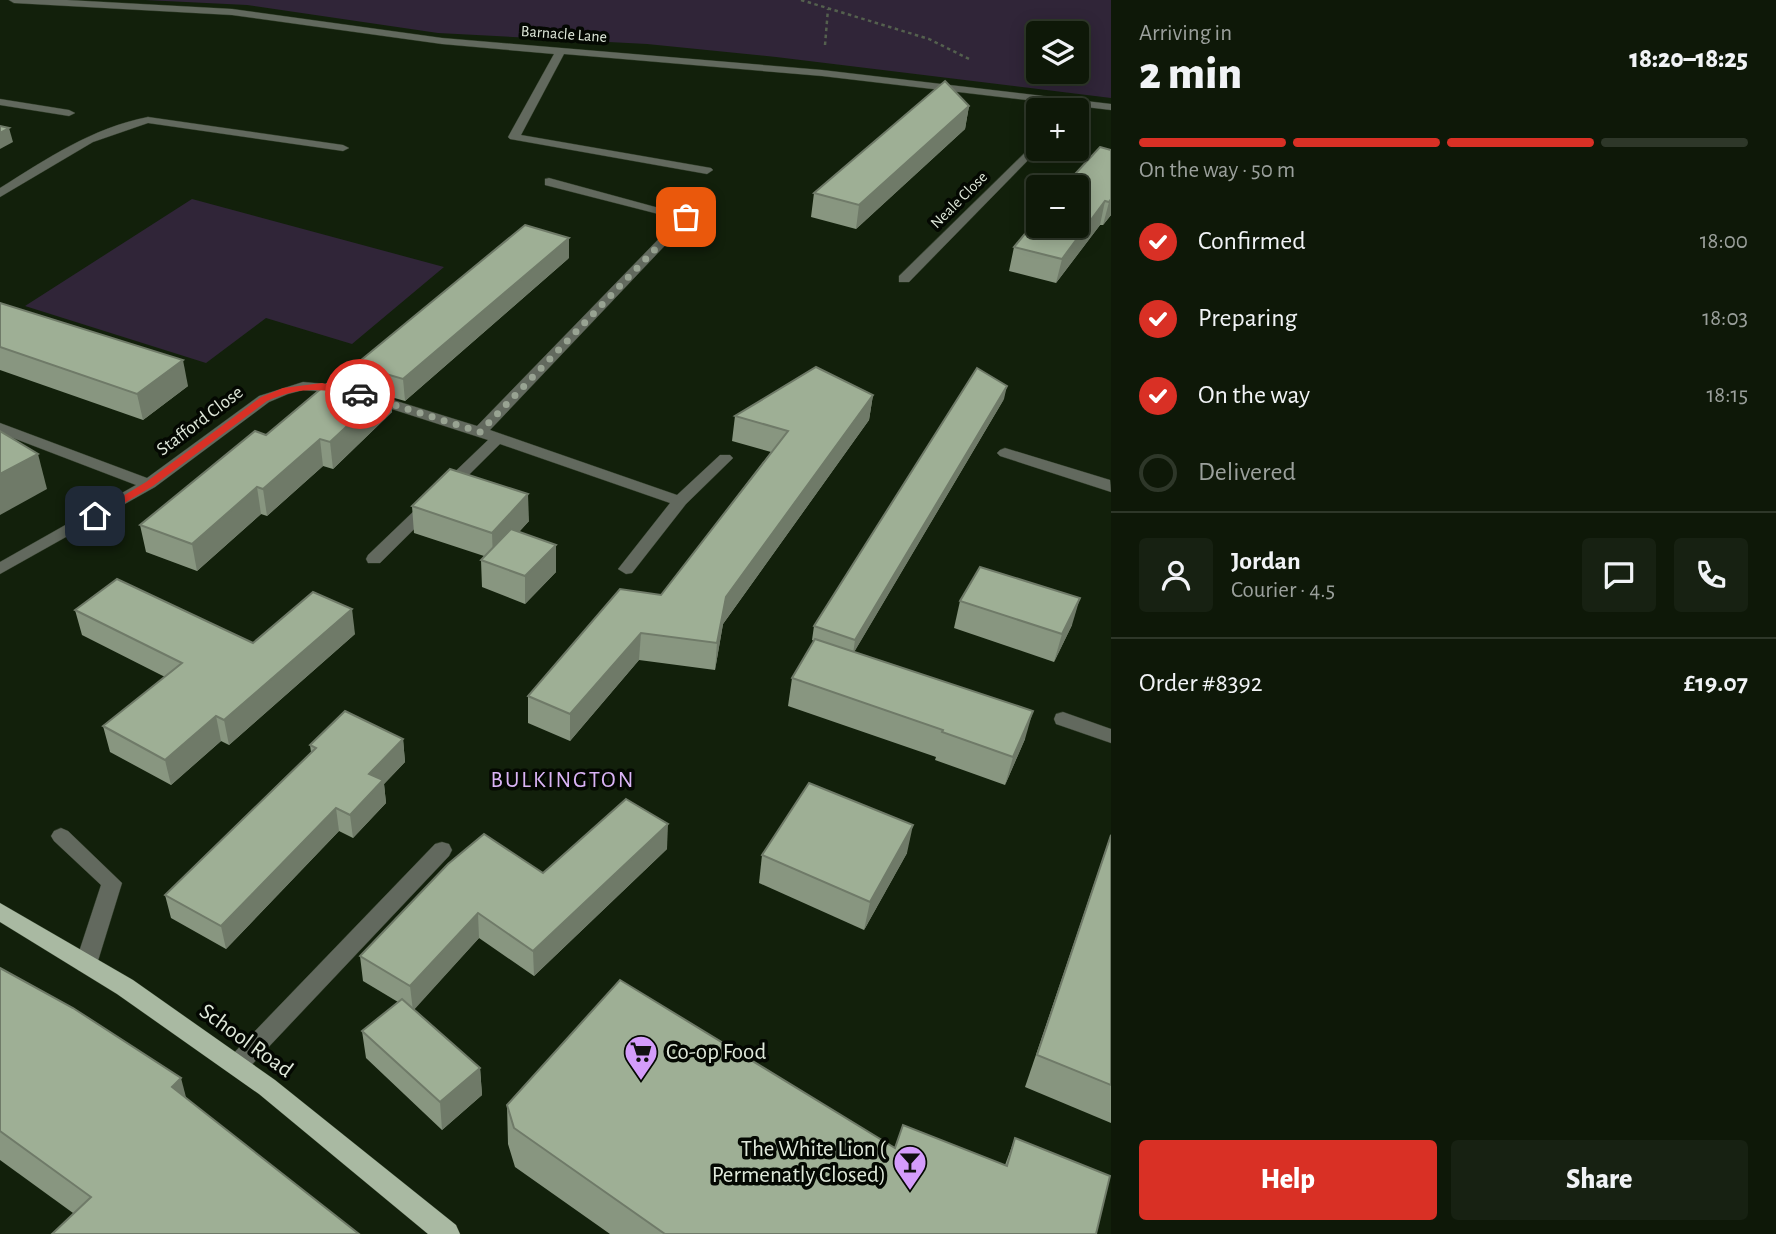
<!DOCTYPE html>
<meta charset="utf-8">
<style>
body{margin:0;font-family:"Alegreya Sans",sans-serif;background:#172112;color:#f1f3f6;height:100vh;display:flex;flex-direction:column;font-size:26px;white-space:nowrap}
*{box-sizing:border-box;margin:0}
p{font-size:23px;color:#9ba09c}
.icon{flex:none;width:38px;height:38px;fill:none;stroke:currentColor;stroke-width:2;stroke-linecap:round;stroke-linejoin:round}
.map{position:relative;flex:1;overflow:hidden}
.sheet{display:flex;flex-direction:column;background:#0e1808;width:665px}
.sheet>*{flex:none}
.tools{position:absolute;left:1026px;top:21px;display:grid;gap:14px}
.tools a{display:grid;place-items:center;width:63px;height:63px;border-radius:7px;background:#0e1808;box-shadow:0 4px 18px #0003,0 0 0 2px #2e3729;font-size:35px}
.pin{position:absolute;display:grid;place-items:center;width:60px;height:60px;color:#fff;margin:-30px;border-radius:14px;box-shadow:0 4px 10px #0006}
.courier{position:absolute;display:grid;place-items:center;width:70px;height:70px;margin:-35px;border:5px solid #d93025;border-radius:50%;background:#fff;color:#222;box-shadow:0 2px 9px #0007}
.summary em{font-style:normal;font-weight:800}
.summary div{display:flex;flex-direction:column-reverse}
.summary{display:flex;align-items:center;justify-content:space-between;height:119px;padding:0 28px}
h1{font-size:46px;font-weight:800;line-height:52px}
.bar{display:grid;grid-template-columns:repeat(4,1fr);gap:10px 7px;align-content:center;height:84px;padding:0 28px}
.bar i{height:9px;border-radius:5px;background:#2e3729}
.bar .active{background:#d93025}
.bar p{grid-column:span 4}
.line{display:flex;align-items:center;gap:18px;padding:0 28px;border-top:2px solid #2e3729}
.line div{flex:1}
.round{display:grid;place-items:center;flex:none;width:74px;height:74px;border-radius:7px;background:#172112}
ol{padding:0 28px;list-style:none}
li{display:flex;align-items:center;gap:21px;height:77px}
li p{margin-inline-start:auto}
li .icon{padding:7px;border-radius:50%;background:#d93025;color:#fff;stroke-width:4}
li:last-child{color:#9ba09c}
li i{width:38px;height:38px;border:4px solid #2e3729;border-radius:50%}
.cta{display:flex;gap:14px;margin-top:auto;padding:14px 28px}
.cta a{flex:1;height:80px;border-radius:7px;background:#d93025;color:#fff;font-size:28px;font-weight:800;line-height:80px;text-align:center}
.cta a+a{background:#172112;color:#f1f3f6}
main{display:flex;flex:1;min-height:0}
.map>svg:first-child{display:block}
.green{fill:#302538;fill-rule:evenodd}
.lines{fill:none;stroke-linecap:round;stroke-linejoin:round}
.minor-casing{stroke:#2f3c28;stroke-width:1}
.major-casing{stroke:#2f3c28;stroke-width:1}
.path{stroke:#54604e;stroke-width:2.5;stroke-dasharray:3.5 3.5;stroke-linecap:butt}
.minor{fill:#62695e;fill-rule:evenodd}
.major{fill:#a9b9a2;fill-rule:evenodd}
.wall{fill:#889680}
.shaded-wall{fill:#6f7a68}
.building{fill:#9eaf95;stroke:#6f7a68;stroke-width:2}
.route{fill:#d93025}
.done{stroke:#98a392;stroke-width:7;stroke-dasharray:0 12.6}
.labels{text-anchor:middle;dominant-baseline:central;stroke-width:7;stroke-linejoin:round;paint-order:stroke}
.far-street-label{font-size:16px;fill:#e0e9db;stroke:#040802}
.street-label{font-size:19px;fill:#e0e9db;stroke:#040802}
.quarter-label{font-size:23px;letter-spacing:2px;fill:#dab3f6;stroke:#040802}
.near-street-label{font-size:23px;fill:#e0e9db;stroke:#040802}
.near-poi-label{font-size:23px;fill:#e0e9db;stroke:#040802;text-anchor:start}
</style>
<main>
<div class="map">
<svg width="1111" height="1234" viewBox="0 0 1111 1234">
<rect width="100%" height="100%" fill="#12200b"/>
<g class="green">
<path d="M145,0H1111V98L776,57L647,44L438,33L247,5ZM1038,33H1076V72H1038Z"/>
<polygon points="192,199 444,267 352,344 266,318 206,363 25,306"/>
</g>
<g class="lines">
<defs>
<g id="minor">
<polygon points="9,0 67,0 232,9 442,38 822,70 1111,104 1111,110 822,76 564,54 521,135 711,168 713,170 707,174 510,139 508,137 554,54 442,44 232,15 14,3"/>
<polygon points="0,99 69,110 75,113 69,116 0,105"/>
<path d="M148,117L343,145L349,148L343,151L148,123L93,142L0,197V188C48,158 92,128 148,117Z"/>
<polygon points="1038,140 1039,149 909,282 899,282 899,276"/>
<polygon points="549,178 692,217 490,430 677,495 720,455 730,455 733,458 730,461 686,504 632,573 626,574 618,569 670,503 500,444 380,563 368,563 366,559 368,555 488,440 342,393 303,390 288,394 269,402 155,487 0,574 0,562 136,485 0,433 0,423 147,478 259,396 303,382 348,386 477,426 678,219 545,185 545,179"/>
<polygon points="1005,448 1110,480 1111,492 1000,456 997,453 1000,450"/>
<polygon points="1063,712 1111,729 1111,743 1056,724 1054,719 1056,714"/>
<polygon points="61,828 68,831 122,883 97,964 94,970 86,973 78,970 75,964 101,885 54,841 51,836 54,831"/>
<polygon points="442,842 449,844 452,850 449,856 245,1072 237,1075 229,1072 225,1065 229,1058 435,844"/>
</g>
<polygon id="major" points="0,903 133,980 275,1080 456,1225 460,1234 428,1234 259,1094 117,994 0,922"/>
</defs>
<use href="#minor" class="minor-casing"/>
<use href="#major" class="major-casing"/>
<g class="path">
<polyline points="801,0 929,39 969,59"/>
<polyline points="825,45 828,9"/>
</g>
<use href="#minor" class="minor"/>
<use href="#major" class="major"/>
</g>
<g class="wall">
<polygon points="969,106 965,129 856,229 811,217 814,193"/>
<polygon points="1111,150 1111,215 1103,225 1100,225 1056,283 1009,271 1014,247"/>
<polygon points="569,258 405,401 391,397 392,412 333,469 323,466 267,516 261,514 197,571 146,552 140,525 266,435 356,375 355,365"/>
<polygon points="0,303 188,386 143,420 0,370"/>
<polygon points="873,395 869,420 723,624 715,670 639,660 570,741 528,723 528,696 661,595 771,452 732,441 735,416"/>
<polygon points="1004,399 854,652 1025,739 1005,785 935,760 936,757 788,706 792,678 814,641 812,640 814,626"/>
<polygon points="412,506 529,521 519,532 556,545 556,572 525,604 482,587 481,560 484,556 414,533"/>
<polygon points="960,601 1072,625 1054,662 954,628"/>
<polygon points="75,610 253,643 355,634 229,745 221,741 171,785 110,752 103,726 165,677 82,635"/>
<polygon points="403,739 405,762 384,784 386,803 353,838 339,831 226,949 171,918 165,895 311,752 310,745"/>
<polygon points="1111,834 1111,1123 1025,1087"/>
<polygon points="667,849 534,976 479,938 414,1009 480,1068 482,1095 442,1130 366,1058 362,1031 398,1002 363,981 360,956 543,873"/>
<polygon points="907,853 864,930 759,883 762,855"/>
<polygon points="0,968 186,1099 359,1234 73,1213 0,1160"/>
<polygon points="507,1105 895,1148 1005,1165 1015,1138 1096,1234 610,1234 515,1167 508,1144"/>
</g>
<g class="shaded-wall">
<polygon points="969,106 965,129 856,229 859,205"/>
<polygon points="9,128 13,142 0,149 0,133"/>
<polygon points="1111,199 1111,215 1103,225 1109,202"/>
<polygon points="1105,201 1100,225 1056,283 1062,259"/>
<polygon points="569,238 569,258 405,401 403,379"/>
<polygon points="183,360 188,386 143,420 137,394"/>
<polygon points="390,386 392,412 333,469 330,442"/>
<polygon points="1007,386 1004,399 853,654 855,640"/>
<polygon points="873,395 869,420 723,624 715,670 717,643 726,597"/>
<polygon points="320,439 323,466 267,516 263,489"/>
<polygon points="38,454 47,489 0,515 0,474"/>
<polygon points="257,487 261,514 197,571 192,544"/>
<polygon points="528,494 529,521 493,560 492,533"/>
<polygon points="556,545 556,572 525,604 525,576"/>
<polygon points="1080,598 1072,625 1054,662 1062,634"/>
<polygon points="352,609 355,634 229,745 224,720"/>
<polygon points="641,633 639,660 570,741 570,714"/>
<polygon points="1033,711 1025,739 1005,785 1013,757"/>
<polygon points="216,716 221,741 171,785 165,760"/>
<polygon points="403,739 405,762 384,784 386,803 353,838 350,815 369,774"/>
<polygon points="336,808 339,831 226,949 221,926"/>
<polygon points="668,824 667,849 534,976 533,951"/>
<polygon points="913,825 907,853 864,930 870,902"/>
<polygon points="478,913 479,938 413,1011 410,986"/>
<polygon points="480,1068 482,1095 442,1130 440,1102"/>
<polygon points="181,1078 192,1120 172,1087"/>
</g>
<g class="building">
<polygon points="945,81 969,106 859,205 814,193"/>
<polygon points="0,126 9,128 0,133"/>
<polygon points="1100,147 1111,150 1111,199 1109,202 1105,201 1062,259 1014,247 1038,218 1038,226 1076,226 1076,187 1063,187"/>
<polygon points="525,225 569,238 403,379 355,365"/>
<polygon points="0,303 183,360 137,394 0,347"/>
<polygon points="816,367 873,395 726,597 717,643 641,633 570,714 528,696 620,589 661,595 788,431 735,416"/>
<polygon points="977,368 1007,386 855,640 814,626"/>
<polygon points="342,371 390,386 330,442 320,439 263,489 257,487 192,544 140,525 255,431 266,435"/>
<polygon points="0,431 38,454 0,474"/>
<polygon points="450,469 528,494 492,533 412,506"/>
<polygon points="511,529 556,545 525,576 481,560"/>
<polygon points="980,567 1080,598 1062,634 960,601"/>
<polygon points="117,579 253,643 313,592 352,609 224,720 216,716 165,760 103,726 182,663 75,610"/>
<polygon points="815,639 1033,711 1013,757 942,732 943,730 792,678"/>
<polygon points="345,711 403,739 369,774 383,780 350,815 336,808 221,926 165,895 316,748 310,745"/>
<polygon points="809,783 913,825 870,902 762,855"/>
<polygon points="626,799 668,824 533,951 478,913 410,986 360,956 448,864 484,834 543,873"/>
<polygon points="1111,835 1111,1085 1037,1055"/>
<polygon points="0,968 73,1008 181,1078 172,1087 359,1234 52,1234 91,1197 0,1131"/>
<polygon points="620,980 895,1148 903,1125 1007,1166 1015,1138 1110,1176 1096,1234 665,1234 514,1128 507,1105"/>
<polygon points="402,999 480,1068 440,1102 362,1031"/>
</g>
<path class="route" d="M322,383L365,394L360,397C324,389 303,385 267,401L153,486L99,518L90,516L146,482L261,397L283,388Z"/>
<g class="lines">
<polyline class="done" points="360,394 480,432 686,217"/>
</g>
<defs>
<symbol id="supermarket-pin" viewBox="-11 -11 22 30"><path d="M0 17L-7.5 6A9.5 9.5 0 1 1 7.5 6Z" fill="#d49cfb" stroke="#040802"/><path d="M-6-5.5h2.5l.6 2H6L4.5 2H-2.5L-4.4-4H-6ZM-1.5 3.2a1.3 1.3 0 1 0 .1 0ZM3 3.2a1.3 1.3 0 1 0 .1 0Z" fill="#111"/></symbol>
<symbol id="bar-pin" viewBox="-11 -11 22 30"><path d="M0 17L-7.5 6A9.5 9.5 0 1 1 7.5 6Z" fill="#d49cfb" stroke="#040802"/><path d="M-6-5H6L.8 .8V4.5H3.5V6h-7V4.5H-.8V.8Z" fill="#111"/></symbol>
</defs>
<g fill-rule="evenodd">
<use href="#supermarket-pin" x="622" y="1033" width="38" height="52"/>
<use href="#bar-pin" x="891" y="1143" width="38" height="52"/>
</g>
<g class="labels">
<g class="far-street-label">
<text transform="translate(564 34) rotate(4)">Barnacle Lane</text>
<text transform="translate(959 200) rotate(-45)">Neale Close</text>
</g>
<g class="street-label">
<text transform="translate(200 421) rotate(-37)">Stafford Close</text>
</g>
<g class="quarter-label">
<text x="563" y="780">BULKINGTON</text>
</g>
<g class="near-street-label">
<text transform="translate(246 1041) rotate(36)">School Road</text>
</g>
<g class="near-poi-label">
<text x="666" y="1052">Co-op Food</text>
<text x="886" y="1149" text-anchor="end">The White Lion (<tspan x="886" dy="26">Permenatly Closed)</tspan></text>
</g>
</g>
</svg>
<div class="tools">
<a><svg class="icon" aria-label="layers" viewBox="0 0 24 24"><path d="M12 4l9 5-9 5-9-5zM3 14l9 5 9-5"/></svg></a>
<a>+</a>
<a>−</a>
</div>
<div class="pin" style="left:686px;top:217px;background:#ea580c"><svg class="icon" aria-label="bag" viewBox="0 0 24 24"><path d="M5 8h14l-1 12H6zM9 8a3 3 0 0 1 6 0"/></svg></div>
<div class="pin" style="left:95px;top:516px;background:#1f2937"><svg class="icon" aria-label="home" viewBox="0 0 24 24"><path d="M3 11l9-7 9 7M6 9v11h12V9"/></svg></div>
<div class="courier" style="left:360px;top:394px"><svg class="icon" aria-label="car" viewBox="0 0 24 24"><path d="M5 17H2v-5l4-1 3-4h7l3 4 3 1v5h-3M9 17h6M6 11h13"/><circle cx="7" cy="17" r="2"/><circle cx="17" cy="17" r="2"/></svg></div>
</div>
<section class="sheet">
<div class="summary"><div><h1>2 min</h1><p>Arriving in</p></div><em>18:20–18:25</em></div>
<div class="bar"><i class="active"></i><i class="active"></i><i class="active"></i><i></i><p>On the way · 50 m</p></div>
<ol>
<li><svg class="icon" aria-label="check" viewBox="0 0 24 24"><path d="M5 12l5 5 9-10"/></svg>Confirmed<p>18:00</p></li>
<li><svg class="icon" aria-label="check" viewBox="0 0 24 24"><path d="M5 12l5 5 9-10"/></svg>Preparing<p>18:03</p></li>
<li><svg class="icon" aria-label="check" viewBox="0 0 24 24"><path d="M5 12l5 5 9-10"/></svg>On the way<p>18:15</p></li>
<li><i></i>Delivered</li>
</ol>
<div class="line" style="height:126px"><a class="round"><svg class="icon" aria-label="person" viewBox="0 0 24 24"><circle cx="12" cy="8" r="4"/><path d="M4 21q1-7 8-7t8 7"/></svg></a><div><b>Jordan</b><p>Courier · 4.5</p></div><a class="round"><svg class="icon" aria-label="chat" viewBox="0 0 24 24"><path d="M4 5h16v11H9l-5 4z"/></svg></a><a class="round"><svg class="icon" aria-label="phone" viewBox="0 0 24 24"><path d="M5 4h4l2 5-3 2q2 4 5 5l2-3 5 2v4C11 20 4 13 5 4z"/></svg></a></div>
<div class="line" style="height:91px"><div>Order #8392</div><b>£19.07</b></div>
<div class="cta"><a>Help</a><a>Share</a></div>
</section>
</main>
